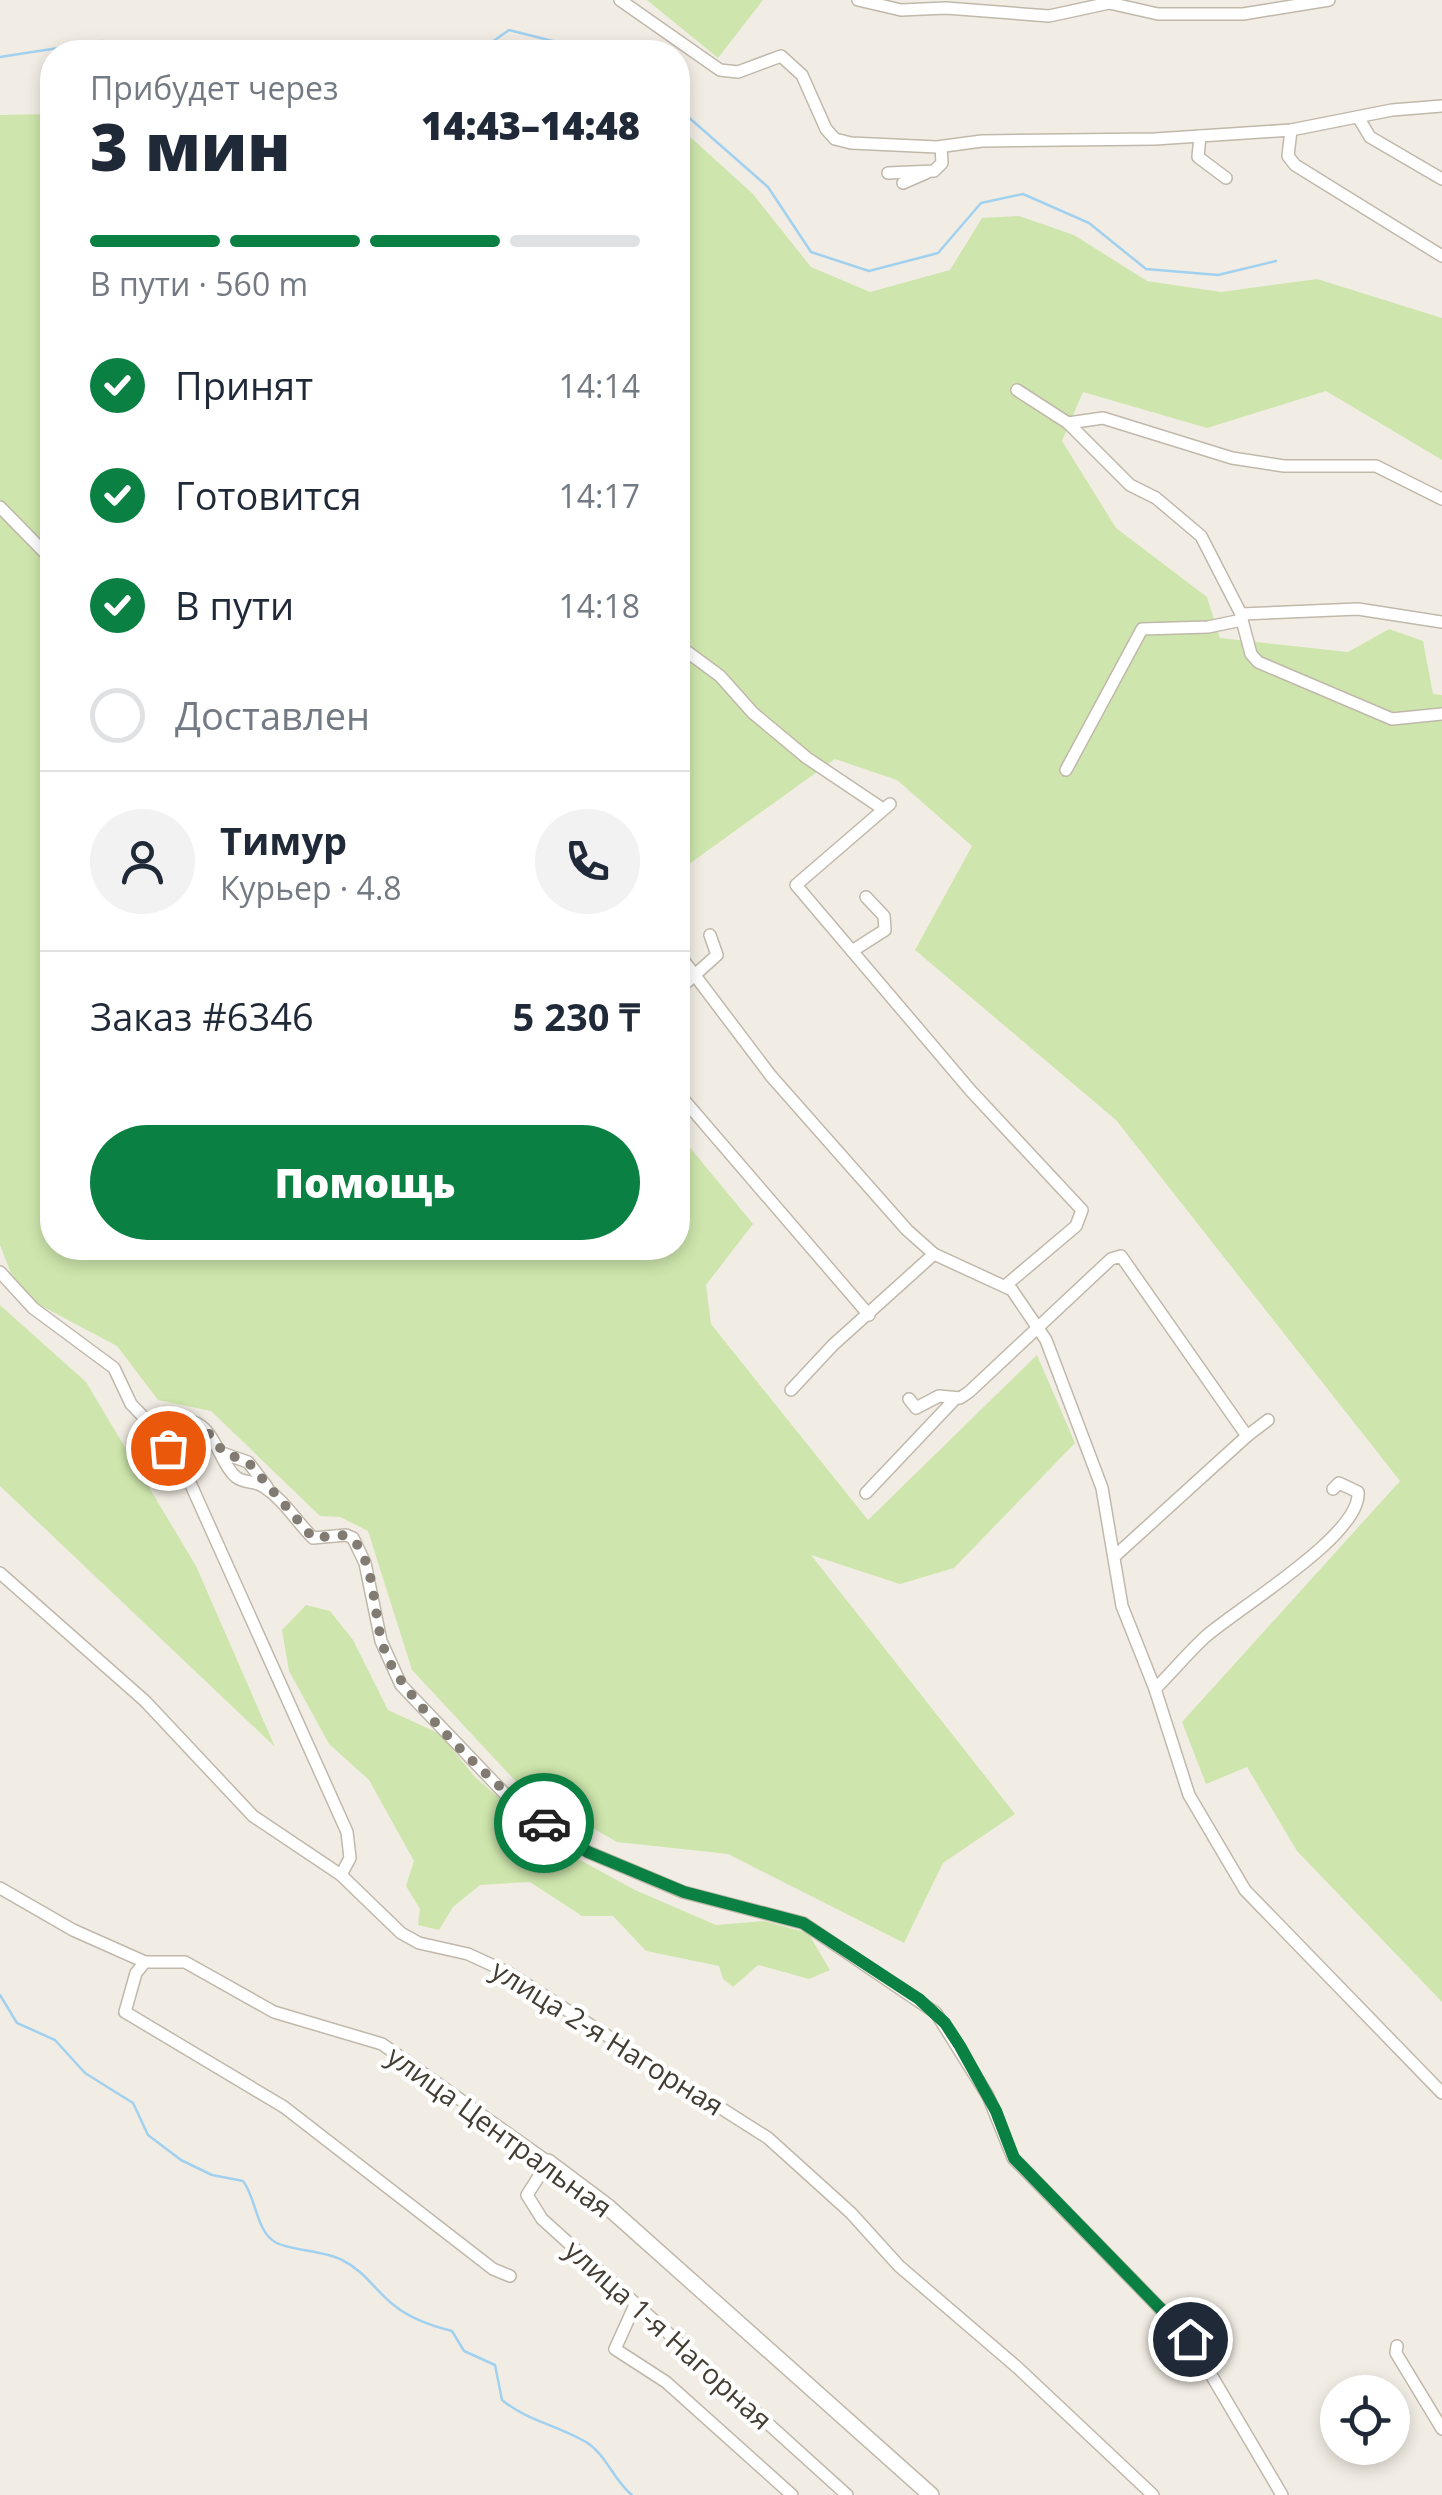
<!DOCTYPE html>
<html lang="ru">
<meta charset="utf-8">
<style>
body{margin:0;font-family:"Open Sans",sans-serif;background:#f2f2f3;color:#1f2937;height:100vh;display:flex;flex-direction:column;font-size:38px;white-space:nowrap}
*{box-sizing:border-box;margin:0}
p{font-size:32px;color:#747a83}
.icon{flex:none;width:55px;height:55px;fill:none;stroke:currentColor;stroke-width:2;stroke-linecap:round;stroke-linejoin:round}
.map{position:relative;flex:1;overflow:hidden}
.sheet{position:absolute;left:40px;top:40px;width:650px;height:1220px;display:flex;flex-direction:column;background:#fff;border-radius:40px;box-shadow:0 5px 15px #0003}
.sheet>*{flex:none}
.controls{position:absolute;left:1320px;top:2375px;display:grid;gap:20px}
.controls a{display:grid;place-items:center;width:90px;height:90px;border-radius:50%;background:#fff;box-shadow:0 5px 15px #0003;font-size:50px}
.pin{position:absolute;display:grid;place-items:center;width:85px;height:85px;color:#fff;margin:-42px;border:5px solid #fff;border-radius:50%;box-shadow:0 2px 10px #0007}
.courier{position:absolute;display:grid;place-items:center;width:100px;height:100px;margin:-50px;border:8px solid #0b8043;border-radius:50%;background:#fff;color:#222;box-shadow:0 2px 12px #0007}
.summary em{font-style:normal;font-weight:800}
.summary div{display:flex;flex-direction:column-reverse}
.summary{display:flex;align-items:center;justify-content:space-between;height:170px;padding:0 50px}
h1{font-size:65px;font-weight:800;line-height:75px}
.bar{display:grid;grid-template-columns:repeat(4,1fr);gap:15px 10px;align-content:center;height:120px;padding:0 50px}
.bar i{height:12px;border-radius:8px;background:#e0e1e3}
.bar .current{background:#0b8043}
.bar p{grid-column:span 4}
.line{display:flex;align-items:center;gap:25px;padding:0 50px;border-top:2px solid #e0e1e3}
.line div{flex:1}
.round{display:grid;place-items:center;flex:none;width:105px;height:105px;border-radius:52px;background:#f2f2f3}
ol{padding:0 50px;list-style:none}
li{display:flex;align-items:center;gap:30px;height:110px}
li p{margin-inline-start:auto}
li .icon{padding:10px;border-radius:50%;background:#0b8043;color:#fff;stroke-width:4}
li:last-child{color:#747a83}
li i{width:55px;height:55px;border:5px solid #e0e1e3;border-radius:50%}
.primary-button{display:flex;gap:20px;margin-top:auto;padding:20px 50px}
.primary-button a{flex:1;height:115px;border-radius:60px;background:#0b8043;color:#fff;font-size:40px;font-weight:800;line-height:115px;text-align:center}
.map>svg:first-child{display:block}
.green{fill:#cee6ad}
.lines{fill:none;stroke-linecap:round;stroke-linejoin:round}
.stream{stroke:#a1d1ef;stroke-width:2.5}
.minor-casing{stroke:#c0b8aa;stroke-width:14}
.tertiary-casing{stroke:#c0b8aa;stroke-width:18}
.minor{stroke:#fff;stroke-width:11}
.tertiary{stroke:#fff;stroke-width:15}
.done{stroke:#817b72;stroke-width:10;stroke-dasharray:0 18}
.route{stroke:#0b8043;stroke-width:12}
.labels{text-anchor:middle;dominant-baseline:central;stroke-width:9;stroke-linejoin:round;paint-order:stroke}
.street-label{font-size:28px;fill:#443d34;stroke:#fff}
</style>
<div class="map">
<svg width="1442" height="2495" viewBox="0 0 1442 2495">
<rect width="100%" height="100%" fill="#f2ede4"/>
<g class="green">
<polygon points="647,0 763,0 718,58"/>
<polygon points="52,114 52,1248 678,1248 678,1133 753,1224 706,1285 711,1324 868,1520 1037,1355 1075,1443 954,1568 900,1584 811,1555 1015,1814 943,1863 904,1943 728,1854 617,1842 520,1786 412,1670 368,1531 340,1517 320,1516 211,1411 158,1400 117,1346 19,1294 0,1245 0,115"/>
<polygon points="678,126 752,193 811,267 870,292 950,270 982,218 1019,216 1074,235 1147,281 1221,292 1317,279 1442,318 1442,460 1326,391 1207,428 1083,392 1062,441 1116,528 1207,597 1220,638 1348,652 1389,629 1423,641 1433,694 1442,695 1442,2002 1297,1851 1247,1767 1206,1784 1182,1722 1400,1481 1116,1120 915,950 972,846 897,780 835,759 678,872 678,726 686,707 678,699"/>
<polygon points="0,1305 86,1382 196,1566 275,1747 0,1486"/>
<polygon points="306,1605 330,1611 353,1640 388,1710 440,1734 475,1777 558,1848 635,1890 716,1925 764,1921 808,1933 830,1970 809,1979 758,1965 733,1987 723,1979 719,1966 646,1951 613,1916 582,1916 530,1882 480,1885 453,1907 439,1930 418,1925 420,1909 406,1886 414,1861 369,1780 329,1744 289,1671 282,1630"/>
</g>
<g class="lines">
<g class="stream">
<polyline points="478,52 509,30 596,52"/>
<polyline points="0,57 103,41 122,52"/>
<polyline points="678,108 768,187 811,252 869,271 938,253 981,203 1023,194 1089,223 1146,269 1218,275 1276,261"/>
<path d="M0,1995L17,2023L55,2040L85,2073L133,2103L148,2135L181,2160L212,2175L243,2181C256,2197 256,2231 275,2242C290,2251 323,2250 342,2260C365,2271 376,2292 395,2306C411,2319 432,2326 452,2331L464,2351L495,2365L502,2400C528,2421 557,2425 586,2442C607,2455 613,2480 632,2495"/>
</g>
<defs>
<g id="minor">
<polyline points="620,0 720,70 738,72 781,56 802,75 826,129 835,139 851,143 937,147 982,141 1155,139 1291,130 1392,110 1442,106"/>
<polyline points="858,0 901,10 946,8 1049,16 1109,3 1158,14 1243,14 1329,0"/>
<polyline points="1358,117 1370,137 1442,179"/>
<polyline points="1291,130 1288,156 1295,165 1442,256"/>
<polyline points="1200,136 1198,157 1226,178"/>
<polyline points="888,173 934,171 942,163 941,147"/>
<polyline points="903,183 926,173"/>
<polyline points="1017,390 1068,423"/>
<polyline points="0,507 52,560"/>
<polyline points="1241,614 1201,536 1156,498 1130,485 1068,423 1103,418 1232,458 1284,466 1376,466 1442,499"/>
<polyline points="1242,620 1251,654 1258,662 1392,719 1442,714"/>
<polyline points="678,645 720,676 753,713 807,758 883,809"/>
<polyline points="1066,770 1142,629 1208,627 1242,620 1241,614 1358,609 1442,622"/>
<polyline points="890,804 796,885 971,1091 1082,1210 1076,1226 1005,1286"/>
<polyline points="852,951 885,930 884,916 866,897"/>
<polyline points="678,953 771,1076 907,1230 934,1254 1012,1290 1046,1340 1102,1488 1122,1606 1155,1689 1189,1795 1245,1890 1442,2093"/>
<polyline points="678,990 717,955 710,935"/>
<polyline points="678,1093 869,1315"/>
<polyline points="0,1272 33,1308 114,1368 131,1404 154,1428 187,1476 347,1832 350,1858 341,1875"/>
<polyline points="791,1390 833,1345 934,1254"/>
<polyline points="909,1399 916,1408 939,1396 960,1398 969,1392 1111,1259 1121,1256 1247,1436 1116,1555"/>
<polyline points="1247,1436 1268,1420"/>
<path d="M163,1439V1427C213,1402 215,1460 236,1477C245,1484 255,1480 264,1487C284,1500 296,1521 313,1538L346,1535L353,1538L365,1563L381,1641L401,1685L505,1794L588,1852L683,1892L803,1923L936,2013L988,2096L1013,2158L1190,2339L1282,2495"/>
<polyline points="222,1453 248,1462 267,1487"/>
<polyline points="866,1493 956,1398"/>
<polyline points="0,1573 145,1701 253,1816 341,1875 401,1933 419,1943 468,1954 507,1972 768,2138 851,2213 899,2266 1018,2368 1153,2495"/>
<path d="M1155,1689C1172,1672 1187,1654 1204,1638C1236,1609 1362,1535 1358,1492L1339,1483L1333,1489"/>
<polyline points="0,1888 73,1930 145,1962"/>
<polyline points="510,2276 493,2269 284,2107 125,2012 136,1973 145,1962 185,1962 274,2012 382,2044 548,2162 527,2195 542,2219 847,2495"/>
<polyline points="634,2307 615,2349 666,2382 792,2495"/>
<polyline points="1397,2346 1396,2353 1442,2429"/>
</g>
<polyline id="tertiary" points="548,2162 608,2207 931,2495"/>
</defs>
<use href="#minor" class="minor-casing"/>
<use href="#tertiary" class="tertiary-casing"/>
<use href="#minor" class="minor"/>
<use href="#tertiary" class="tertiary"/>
</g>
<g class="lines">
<path class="done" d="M168,1448L162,1427C186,1416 213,1429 222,1452L248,1462L313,1538C327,1538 346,1529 356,1543C378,1575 372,1619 386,1654C404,1700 502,1793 544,1823"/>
<polyline class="route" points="544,1823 588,1852 684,1892 803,1923 919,1999 945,2023 960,2046 996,2111 1014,2158 1190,2339"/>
</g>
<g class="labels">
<g class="street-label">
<text transform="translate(608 2037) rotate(32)">улица 2-я Нагорная</text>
<text transform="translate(500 2131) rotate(36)">улица Центральная</text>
<text transform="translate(669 2334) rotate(42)">улица 1-я Нагорная</text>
</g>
</g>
</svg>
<div class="controls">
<a><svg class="icon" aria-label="locate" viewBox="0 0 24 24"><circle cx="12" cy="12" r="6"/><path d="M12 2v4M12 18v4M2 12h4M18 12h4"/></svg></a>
</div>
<div class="pin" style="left:168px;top:1448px;background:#ea580c"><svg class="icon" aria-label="bag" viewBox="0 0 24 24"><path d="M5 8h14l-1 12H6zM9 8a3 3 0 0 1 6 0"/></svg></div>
<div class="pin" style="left:1190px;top:2339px;background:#1f2937"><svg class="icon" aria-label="home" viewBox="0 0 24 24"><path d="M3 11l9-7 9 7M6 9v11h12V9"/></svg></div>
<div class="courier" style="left:544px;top:1823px"><svg class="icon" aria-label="car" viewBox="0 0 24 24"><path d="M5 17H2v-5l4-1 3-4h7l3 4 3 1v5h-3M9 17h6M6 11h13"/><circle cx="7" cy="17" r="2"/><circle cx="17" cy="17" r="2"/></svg></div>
<section class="sheet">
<div class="summary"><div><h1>3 мин</h1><p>Прибудет через</p></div><em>14:43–14:48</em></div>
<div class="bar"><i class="current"></i><i class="current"></i><i class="current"></i><i></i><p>В пути · 560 m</p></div>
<ol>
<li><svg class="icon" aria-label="check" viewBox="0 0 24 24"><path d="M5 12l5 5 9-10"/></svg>Принят<p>14:14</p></li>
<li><svg class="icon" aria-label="check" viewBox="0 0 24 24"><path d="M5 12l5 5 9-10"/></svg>Готовится<p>14:17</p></li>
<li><svg class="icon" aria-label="check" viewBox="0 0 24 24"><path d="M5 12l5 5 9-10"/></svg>В пути<p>14:18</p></li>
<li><i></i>Доставлен</li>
</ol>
<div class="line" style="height:180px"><a class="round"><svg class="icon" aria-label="person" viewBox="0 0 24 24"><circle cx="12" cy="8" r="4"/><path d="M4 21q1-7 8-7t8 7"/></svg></a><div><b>Тимур</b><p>Курьер · 4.8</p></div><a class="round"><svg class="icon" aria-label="phone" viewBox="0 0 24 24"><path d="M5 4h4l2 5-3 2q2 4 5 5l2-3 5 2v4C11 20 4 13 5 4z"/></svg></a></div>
<div class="line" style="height:130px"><div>Заказ #6346</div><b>5 230 ₸</b></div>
<div class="primary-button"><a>Помощь</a></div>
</section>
</div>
